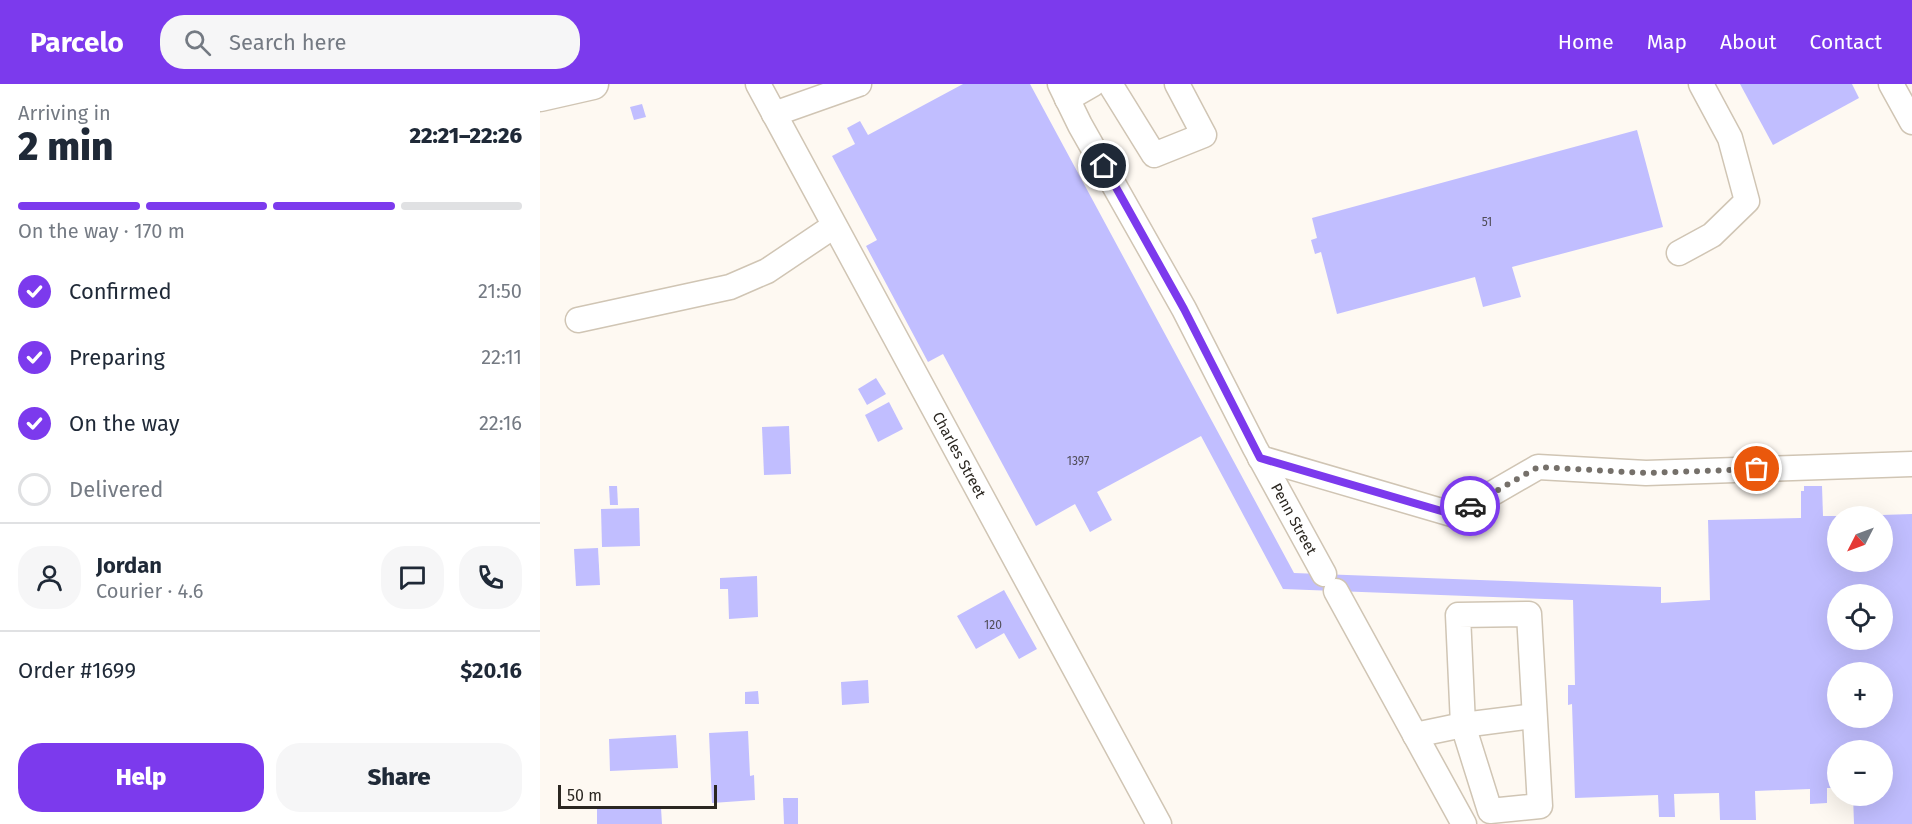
<!DOCTYPE html>
<meta charset="utf-8">
<style>
body{margin:0;font-family:"Fira Sans",sans-serif;background:#f6f6f7;color:#1f2937;height:100vh;display:flex;flex-direction:column;font-size:22px;white-space:nowrap}
*{box-sizing:border-box;margin:0}
p{font-size:20px;color:#747a83}
.icon{flex:none;width:33px;height:33px;fill:none;stroke:currentColor;stroke-width:2;stroke-linecap:round;stroke-linejoin:round}
.map{position:relative;flex:1;overflow:hidden}
.drawer{display:flex;flex-direction:column;background:#fff;width:540px}
.drawer>*{flex:none}
.needle{width:39px;rotate:228deg}
.tools{position:absolute;left:1287px;top:422px;display:grid;gap:12px}
.tools a{display:grid;place-items:center;width:66px;height:66px;border-radius:50%;background:#fff;box-shadow:0 6px 24px #0002;font-size:30px}
.scale{position:absolute;left:18px;bottom:15px;width:159px;box-sizing:border-box;padding-left:6px;border:3px solid #2b2721;border-top:0;font-size:16px;line-height:21px;white-space:nowrap;color:#2b2721;-webkit-text-stroke:4px #fef9f2;paint-order:stroke}
.pin{position:absolute;display:grid;place-items:center;width:51px;height:51px;color:#fff;margin:-26px;border:3px solid #fff;border-radius:50%;box-shadow:0 2px 6px #0007}
.courier{position:absolute;display:grid;place-items:center;width:60px;height:60px;margin:-30px;border:4px solid #7c3aed;border-radius:50%;background:#fff;color:#222;box-shadow:0 2px 8px #0007}
.headline em{font-style:normal;font-weight:800}
.headline div{display:flex;flex-direction:column-reverse}
.headline{display:flex;align-items:center;justify-content:space-between;height:102px;padding:0 18px}
h1{font-size:39px;font-weight:800;line-height:45px}
.bar{display:grid;grid-template-columns:repeat(4,1fr);gap:9px 6px;align-content:center;height:72px;padding:0 18px}
.bar i{height:8px;border-radius:4px;background:#e0e1e3}
.bar .selected{background:#7c3aed}
.bar p{grid-column:span 4}
.line{display:flex;align-items:center;gap:15px;padding:0 18px;border-top:2px solid #e0e1e3}
.line div{flex:1}
.round{display:grid;place-items:center;flex:none;width:63px;height:63px;border-radius:24px;background:#f6f6f7}
ol{padding:0 18px;list-style:none}
li{display:flex;align-items:center;gap:18px;height:66px}
li p{margin-inline-start:auto}
li .icon{padding:6px;border-radius:50%;background:#7c3aed;color:#fff;stroke-width:4}
li:last-child{color:#747a83}
li i{width:33px;height:33px;border:3px solid #e0e1e3;border-radius:50%}
.primary-button{display:flex;gap:12px;margin-top:auto;padding:12px 18px}
.primary-button a{flex:1;height:69px;border-radius:24px;background:#7c3aed;color:#fff;font-size:24px;font-weight:800;line-height:69px;text-align:center}
.primary-button a+a{background:#f6f6f7;color:#1f2937}
header{display:flex;align-items:center;gap:36px;box-sizing:border-box;height:84px;padding:0 30px;background:#7c3aed;color:#fff}
header strong{font-size:28px}
nav{display:flex;gap:33px;margin-inline-start:auto;font-size:21px}
.search{width:420px;height:54px;background:#f6f6f7;display:flex;align-items:center;gap:15px;box-sizing:border-box;padding:0 21px;border-radius:24px;color:#747a83;font-size:22px}
main{display:flex;flex:1;min-height:0}
.map>svg:first-child{display:block}
.building{fill:#c1beff;fill-rule:evenodd}
.lines{fill:none;stroke-linecap:round;stroke-linejoin:round}
.minor-casing{stroke:#d0c5b4;stroke-width:27}
.major-casing{stroke:#d0c5b4;stroke-width:33}
.minor{stroke:#fff;stroke-width:24}
.major{stroke:#fff;stroke-width:30}
.done{stroke:#75706a;stroke-width:6;stroke-dasharray:0 10.8}
.route{stroke:#7c3aed;stroke-width:8}
.labels{text-anchor:middle;dominant-baseline:central;stroke-width:4.5;stroke-linejoin:round;paint-order:stroke}
.number-label{font-size:12px;fill:#504d58}
.street-label{font-size:15px;fill:#2b2721;stroke:#fef9f2}
</style>
<header>
<strong>Parcelo</strong>
<div class="search"><svg class="icon" aria-label="search" viewBox="0 0 24 24"><circle cx="10" cy="10" r="6"/><path d="M15 15l6 6"/></svg>Search here</div>
<nav><a>Home</a><a>Map</a><a>About</a><a>Contact</a></nav>
</header>
<main>
<section class="drawer">
<div class="headline"><div><h1>2 min</h1><p>Arriving in</p></div><em>22:21–22:26</em></div>
<div class="bar"><i class="selected"></i><i class="selected"></i><i class="selected"></i><i></i><p>On the way · 170 m</p></div>
<ol>
<li><svg class="icon" aria-label="check" viewBox="0 0 24 24"><path d="M5 12l5 5 9-10"/></svg>Confirmed<p>21:50</p></li>
<li><svg class="icon" aria-label="check" viewBox="0 0 24 24"><path d="M5 12l5 5 9-10"/></svg>Preparing<p>22:11</p></li>
<li><svg class="icon" aria-label="check" viewBox="0 0 24 24"><path d="M5 12l5 5 9-10"/></svg>On the way<p>22:16</p></li>
<li><i></i>Delivered</li>
</ol>
<div class="line" style="height:108px"><a class="round"><svg class="icon" aria-label="person" viewBox="0 0 24 24"><circle cx="12" cy="8" r="4"/><path d="M4 21q1-7 8-7t8 7"/></svg></a><div><b>Jordan</b><p>Courier · 4.6</p></div><a class="round"><svg class="icon" aria-label="chat" viewBox="0 0 24 24"><path d="M4 5h16v11H9l-5 4z"/></svg></a><a class="round"><svg class="icon" aria-label="phone" viewBox="0 0 24 24"><path d="M5 4h4l2 5-3 2q2 4 5 5l2-3 5 2v4C11 20 4 13 5 4z"/></svg></a></div>
<div class="line" style="height:78px"><div>Order #1699</div><b>$20.16</b></div>
<div class="primary-button"><a>Help</a><a>Share</a></div>
</section>
<div class="map">
<svg width="1372" height="740" viewBox="0 0 1372 740">
<rect width="100%" height="100%" fill="#fef9f2"/>
<g class="building">
<path d="M423,0H490L754,489L1121,503V519L1170,516L1168,436L1261,434V407H1264V402H1282L1283,432H1298V477H1342V431L1372,430V740H1314L1313,711H1342V666H1298V704H1287V719L1270,720V705L1215,707L1216,736H1180L1179,709L1134,710L1135,733H1119L1118,711L1035,714L1032,620L1028,621V601H1035L1033,516L743,505L661,352L557,408L572,436L550,448L535,420L496,442L403,270L388,278L326,162L337,156L292,72L315,60L307,44L320,37L328,51ZM1298,510H1342V555H1298ZM1298,588H1342V633H1298Z"/>
<polygon points="1200,0 1312,0 1319,14 1233,61"/>
<polygon points="102,20 106,33 94,36 90,23"/>
<polygon points="1097,46 1123,143 972,183 981,213 943,223 935,193 797,230 781,168 775,170 771,156 777,154 772,134"/>
<polygon points="336,294 346,310 327,321 318,305"/>
<polygon points="349,318 363,345 338,358 325,331"/>
<polygon points="249,342 251,390 224,391 222,343"/>
<polygon points="69,402 77,402 78,421 70,421"/>
<polygon points="99,424 100,462 62,463 61,425"/>
<polygon points="58,464 60,501 36,502 34,465"/>
<polygon points="217,492 218,533 189,535 188,505 180,505 180,494"/>
<polygon points="464,506 497,565 479,575 464,549 436,565 417,532"/>
<polygon points="328,596 329,619 302,621 301,598"/>
<polygon points="218,607 219,620 205,620 205,608"/>
<polygon points="208,647 210,692 214,691 215,716 172,719 169,649"/>
<polygon points="136,651 138,684 70,687 69,655"/>
<polygon points="243,714 258,714 258,740 244,740"/>
<polygon points="121,724 122,740 57,740 57,725"/>
</g>
<g class="lines">
<defs>
<g id="minor">
<path id="s1" d="M218,0L619,740"/>
<path id="s2" d="M520,0L540,41L644,225L715,364L784,490"/>
<polyline points="570,0 614,71 664,51 637,0"/>
<polyline points="1351,0 1372,38"/>
<polyline points="527,15 553,0"/>
<polyline points="234,30 319,0"/>
<polyline points="1139,169 1172,151 1207,117 1190,54 1161,0"/>
<polyline points="38,236 190,203 227,187 294,142"/>
<polyline points="720,374 915,431 998,383 1106,389 1372,380"/>
<polyline points="796,507 924,740"/>
<polygon points="989,530 1000,722 950,727 923,641 918,531"/>
<polyline points="875,651 923,641 994,632"/>
</g>
<polyline id="major" points="0,12 53,0"/>
</defs>
<use href="#minor" class="minor-casing"/>
<use href="#major" class="major-casing"/>
<use href="#minor" class="minor"/>
<use href="#major" class="major"/>
</g>
<g class="lines">
<polyline class="done" points="930,422 998,383 1106,389 1217,385"/>
<polyline class="route" points="564,82 644,225 720,374 915,431 930,422"/>
</g>
<g class="labels">
<g class="number-label">
<text x="947" y="138">51</text>
<text x="538" y="377">1397</text>
<text x="453" y="541">120</text>
</g>
<g class="street-label">
<text stroke="none"><textPath href="#s1" startOffset="422">Charles Street</textPath></text>
<text stroke="none"><textPath href="#s2" startOffset="494">Penn Street</textPath></text>
</g>
</g>
</svg>
<div class="tools">
<a><svg class="needle" viewBox="-14 -14 28 28"><path d="M0-13l5 13h-10z" fill="#e53935"/><path d="M0 13l5-13h-10z" fill="#747a83"/></svg></a>
<a><svg class="icon" aria-label="locate" viewBox="0 0 24 24"><circle cx="12" cy="12" r="6"/><path d="M12 2v4M12 18v4M2 12h4M18 12h4"/></svg></a>
<a>+</a>
<a>−</a>
</div>
<div class="scale">50 m</div>
<div class="pin" style="left:1217px;top:385px;background:#ea580c"><svg class="icon" aria-label="bag" viewBox="0 0 24 24"><path d="M5 8h14l-1 12H6zM9 8a3 3 0 0 1 6 0"/></svg></div>
<div class="pin" style="left:564px;top:82px;background:#1f2937"><svg class="icon" aria-label="home" viewBox="0 0 24 24"><path d="M3 11l9-7 9 7M6 9v11h12V9"/></svg></div>
<div class="courier" style="left:930px;top:422px"><svg class="icon" aria-label="car" viewBox="0 0 24 24"><path d="M5 17H2v-5l4-1 3-4h7l3 4 3 1v5h-3M9 17h6M6 11h13"/><circle cx="7" cy="17" r="2"/><circle cx="17" cy="17" r="2"/></svg></div>
</div>
</main>
